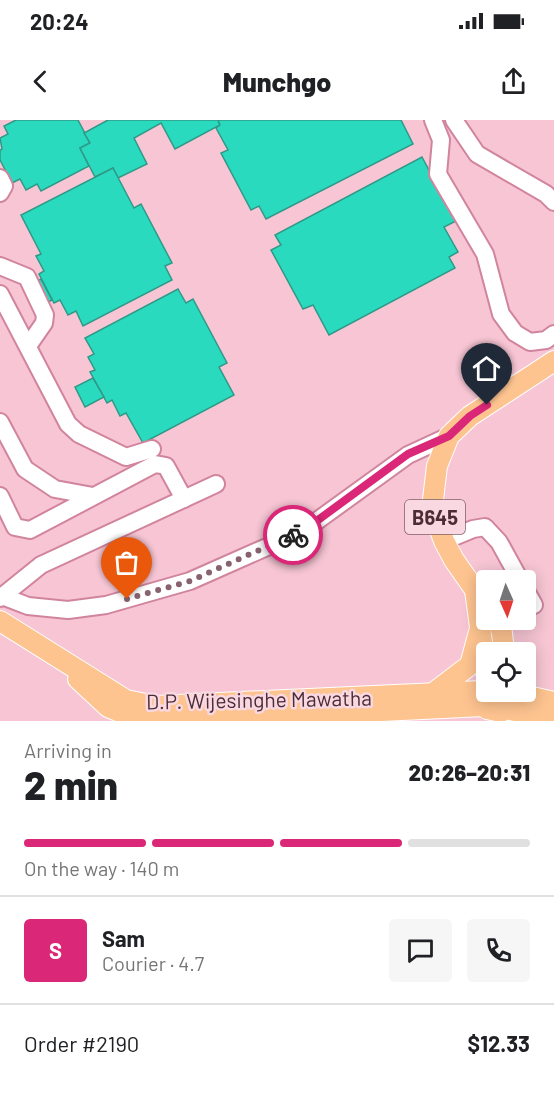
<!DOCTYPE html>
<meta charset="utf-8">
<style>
body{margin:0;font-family:Barlow,sans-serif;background:#f6f6f6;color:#202124;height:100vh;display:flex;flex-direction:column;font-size:22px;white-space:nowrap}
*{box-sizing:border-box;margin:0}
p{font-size:20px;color:#757577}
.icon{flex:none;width:33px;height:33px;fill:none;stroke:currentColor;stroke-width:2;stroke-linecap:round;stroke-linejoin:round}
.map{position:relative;height:601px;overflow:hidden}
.details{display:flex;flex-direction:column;background:#fff;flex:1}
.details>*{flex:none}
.needle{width:39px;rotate:177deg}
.tools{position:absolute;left:476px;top:450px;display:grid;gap:12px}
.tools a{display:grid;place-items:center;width:60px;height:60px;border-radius:6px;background:#fff;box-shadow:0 3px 15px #0003;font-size:30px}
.pin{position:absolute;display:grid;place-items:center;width:51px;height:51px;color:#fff;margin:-62px -26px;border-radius:50% 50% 50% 0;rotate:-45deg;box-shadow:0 0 6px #0007}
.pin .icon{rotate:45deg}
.courier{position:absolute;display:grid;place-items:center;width:60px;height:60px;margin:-30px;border:4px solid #db2777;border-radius:50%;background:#fff;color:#222;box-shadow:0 2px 8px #0007}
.headline em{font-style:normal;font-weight:800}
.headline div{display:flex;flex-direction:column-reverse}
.headline{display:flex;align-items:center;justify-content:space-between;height:102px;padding:0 24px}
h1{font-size:39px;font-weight:800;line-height:45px}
.bar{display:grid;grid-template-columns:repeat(4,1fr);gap:9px 6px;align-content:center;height:72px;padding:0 24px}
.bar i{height:8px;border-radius:4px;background:#e0e0e0}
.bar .active{background:#db2777}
.bar p{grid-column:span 4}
.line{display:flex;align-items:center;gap:15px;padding:0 24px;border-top:2px solid #e0e0e0}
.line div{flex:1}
.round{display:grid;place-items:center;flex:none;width:63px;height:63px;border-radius:6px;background:#f6f6f6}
.status{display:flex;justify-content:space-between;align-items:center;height:42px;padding:0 30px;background:#fff;direction:ltr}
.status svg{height:16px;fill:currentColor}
header{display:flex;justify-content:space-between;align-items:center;height:78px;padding:0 24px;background:#fff;font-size:27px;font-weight:800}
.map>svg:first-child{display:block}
.building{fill:#2adabf;stroke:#2f9987;stroke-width:1.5}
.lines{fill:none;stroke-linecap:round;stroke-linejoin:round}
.minor-casing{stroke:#d1849d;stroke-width:20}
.major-casing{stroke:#fff;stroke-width:22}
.minor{stroke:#fff;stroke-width:16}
.major{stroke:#fec490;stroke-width:20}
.done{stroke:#88626e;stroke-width:6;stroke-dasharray:0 10.8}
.route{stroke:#db2777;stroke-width:8}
.labels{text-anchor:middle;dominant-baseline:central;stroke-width:5;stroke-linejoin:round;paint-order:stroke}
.shield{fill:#f9d8e1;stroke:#80606a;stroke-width:1.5}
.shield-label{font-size:20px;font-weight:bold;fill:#4c2c37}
.street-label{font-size:21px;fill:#4c2c37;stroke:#f9d8e1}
</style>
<div class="status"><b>20:24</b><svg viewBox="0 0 49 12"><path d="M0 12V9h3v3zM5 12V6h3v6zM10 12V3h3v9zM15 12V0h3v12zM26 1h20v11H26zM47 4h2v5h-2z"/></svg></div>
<header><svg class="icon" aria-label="back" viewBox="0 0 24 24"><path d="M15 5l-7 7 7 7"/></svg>Munchgo<svg class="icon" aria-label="share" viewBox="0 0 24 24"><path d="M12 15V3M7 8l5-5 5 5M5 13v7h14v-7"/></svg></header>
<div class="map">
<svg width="554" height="601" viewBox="0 0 554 601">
<rect width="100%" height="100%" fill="#f7c5d4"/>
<g class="building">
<polygon points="16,0 78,0 90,23 80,28 89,46 41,71 37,64 26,70 20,59 12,63 0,40 0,30 2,29 0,18 8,14 4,6"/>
<polygon points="108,0 218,0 220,5 175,29 161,3 134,18 147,44 118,58 113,48 95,57 80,28 90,23 84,13"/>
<polygon points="218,0 401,0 413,24 266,99 259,86 251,90 221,33 228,30 216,8 220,5"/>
<polygon points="422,37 456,101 444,107 458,132 449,137 455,148 329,215 313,185 303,189 271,130 281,125 275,115"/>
<polygon points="113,48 134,88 141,84 172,143 165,146 172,160 83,206 76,191 68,195 60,180 54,183 39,154 44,151 36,136 41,134 21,95"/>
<polygon points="41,159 52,180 34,190 23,169"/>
<polygon points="178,169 186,183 193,179 227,243 219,247 234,275 143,323 126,293 120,296 112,280 107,283 90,252 95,250 88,237 94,234 85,218"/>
<polygon points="93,258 104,277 85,287 75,267"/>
</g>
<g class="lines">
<defs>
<g id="minor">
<polyline points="433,0 441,20 438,54 485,134 501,194 515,213 530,222 546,220 554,214"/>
<polyline points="454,0 477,34 546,74 554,82"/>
<polyline points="0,58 4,66 0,73"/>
<polyline points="0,146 27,157 45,195 44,203 28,226"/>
<polyline points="0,174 68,304 79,314 126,337 152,329"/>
<polyline points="0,302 25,349 55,369 93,376"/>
<polyline points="0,376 15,407 30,410 155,344 166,346 184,379"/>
<polyline points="444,421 473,409 485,407 499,422 520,460"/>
<polyline points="525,469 534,485"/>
<polyline points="2,476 28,486 68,490 106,485 190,461 303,411 408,335 449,316"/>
<polyline points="0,478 41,445 216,364"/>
</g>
<g id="major">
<polyline points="475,470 486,552"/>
<polyline points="486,479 475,470 454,440 444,421 432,388 437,346 449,316 470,296 554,241"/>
<polyline points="498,500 502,513 504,532"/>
<polyline points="0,501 126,580 155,586 482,571"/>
<polyline points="78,559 108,587 137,599 177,601 484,586"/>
<polyline points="510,572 554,582"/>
<polyline points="432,574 470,545 480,508"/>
<polyline points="481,576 482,583 487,589 501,592 511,582 510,572"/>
<polyline points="505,589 554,599"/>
</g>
</defs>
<use href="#minor" class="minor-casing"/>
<use href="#major" class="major-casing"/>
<use href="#minor" class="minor"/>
<use href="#major" class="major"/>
</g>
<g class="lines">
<polyline class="done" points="127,479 190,461 293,415"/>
<polyline class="route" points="293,415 303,411 408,334 449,316 470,296 487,285"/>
</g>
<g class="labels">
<rect class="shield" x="405" y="380" width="60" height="34" rx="4.5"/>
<g class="shield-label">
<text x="435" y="397">B645</text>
</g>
<g class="street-label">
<text transform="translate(259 579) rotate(-1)">D.P. Wijesinghe Mawatha</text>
</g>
</g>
</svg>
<div class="tools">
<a><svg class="needle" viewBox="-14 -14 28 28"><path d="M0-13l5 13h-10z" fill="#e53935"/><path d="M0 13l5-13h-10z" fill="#757577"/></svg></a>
<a><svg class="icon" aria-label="locate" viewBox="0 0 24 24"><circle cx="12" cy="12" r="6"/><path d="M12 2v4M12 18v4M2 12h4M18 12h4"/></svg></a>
</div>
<div class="pin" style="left:127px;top:479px;background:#ea580c"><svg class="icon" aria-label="bag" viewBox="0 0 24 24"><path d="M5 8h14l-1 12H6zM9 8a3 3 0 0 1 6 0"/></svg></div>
<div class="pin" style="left:487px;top:285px;background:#1f2937"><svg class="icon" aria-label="home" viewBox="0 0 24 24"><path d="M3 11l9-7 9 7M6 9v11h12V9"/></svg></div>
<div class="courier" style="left:293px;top:415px"><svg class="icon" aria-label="bike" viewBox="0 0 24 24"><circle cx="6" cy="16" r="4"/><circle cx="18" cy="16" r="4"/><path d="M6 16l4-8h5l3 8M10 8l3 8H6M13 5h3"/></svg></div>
</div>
<section class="details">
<div class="headline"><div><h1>2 min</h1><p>Arriving in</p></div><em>20:26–20:31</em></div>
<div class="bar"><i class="active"></i><i class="active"></i><i class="active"></i><i></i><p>On the way · 140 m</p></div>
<div class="line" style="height:108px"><b class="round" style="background:#db2777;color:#fff">S</b><div><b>Sam</b><p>Courier · 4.7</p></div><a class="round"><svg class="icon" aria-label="chat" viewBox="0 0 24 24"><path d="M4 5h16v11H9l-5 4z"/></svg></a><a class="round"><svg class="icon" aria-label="phone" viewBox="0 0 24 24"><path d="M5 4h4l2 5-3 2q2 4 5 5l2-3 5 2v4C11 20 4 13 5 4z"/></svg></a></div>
<div class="line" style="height:78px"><div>Order #2190</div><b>$12.33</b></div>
</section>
